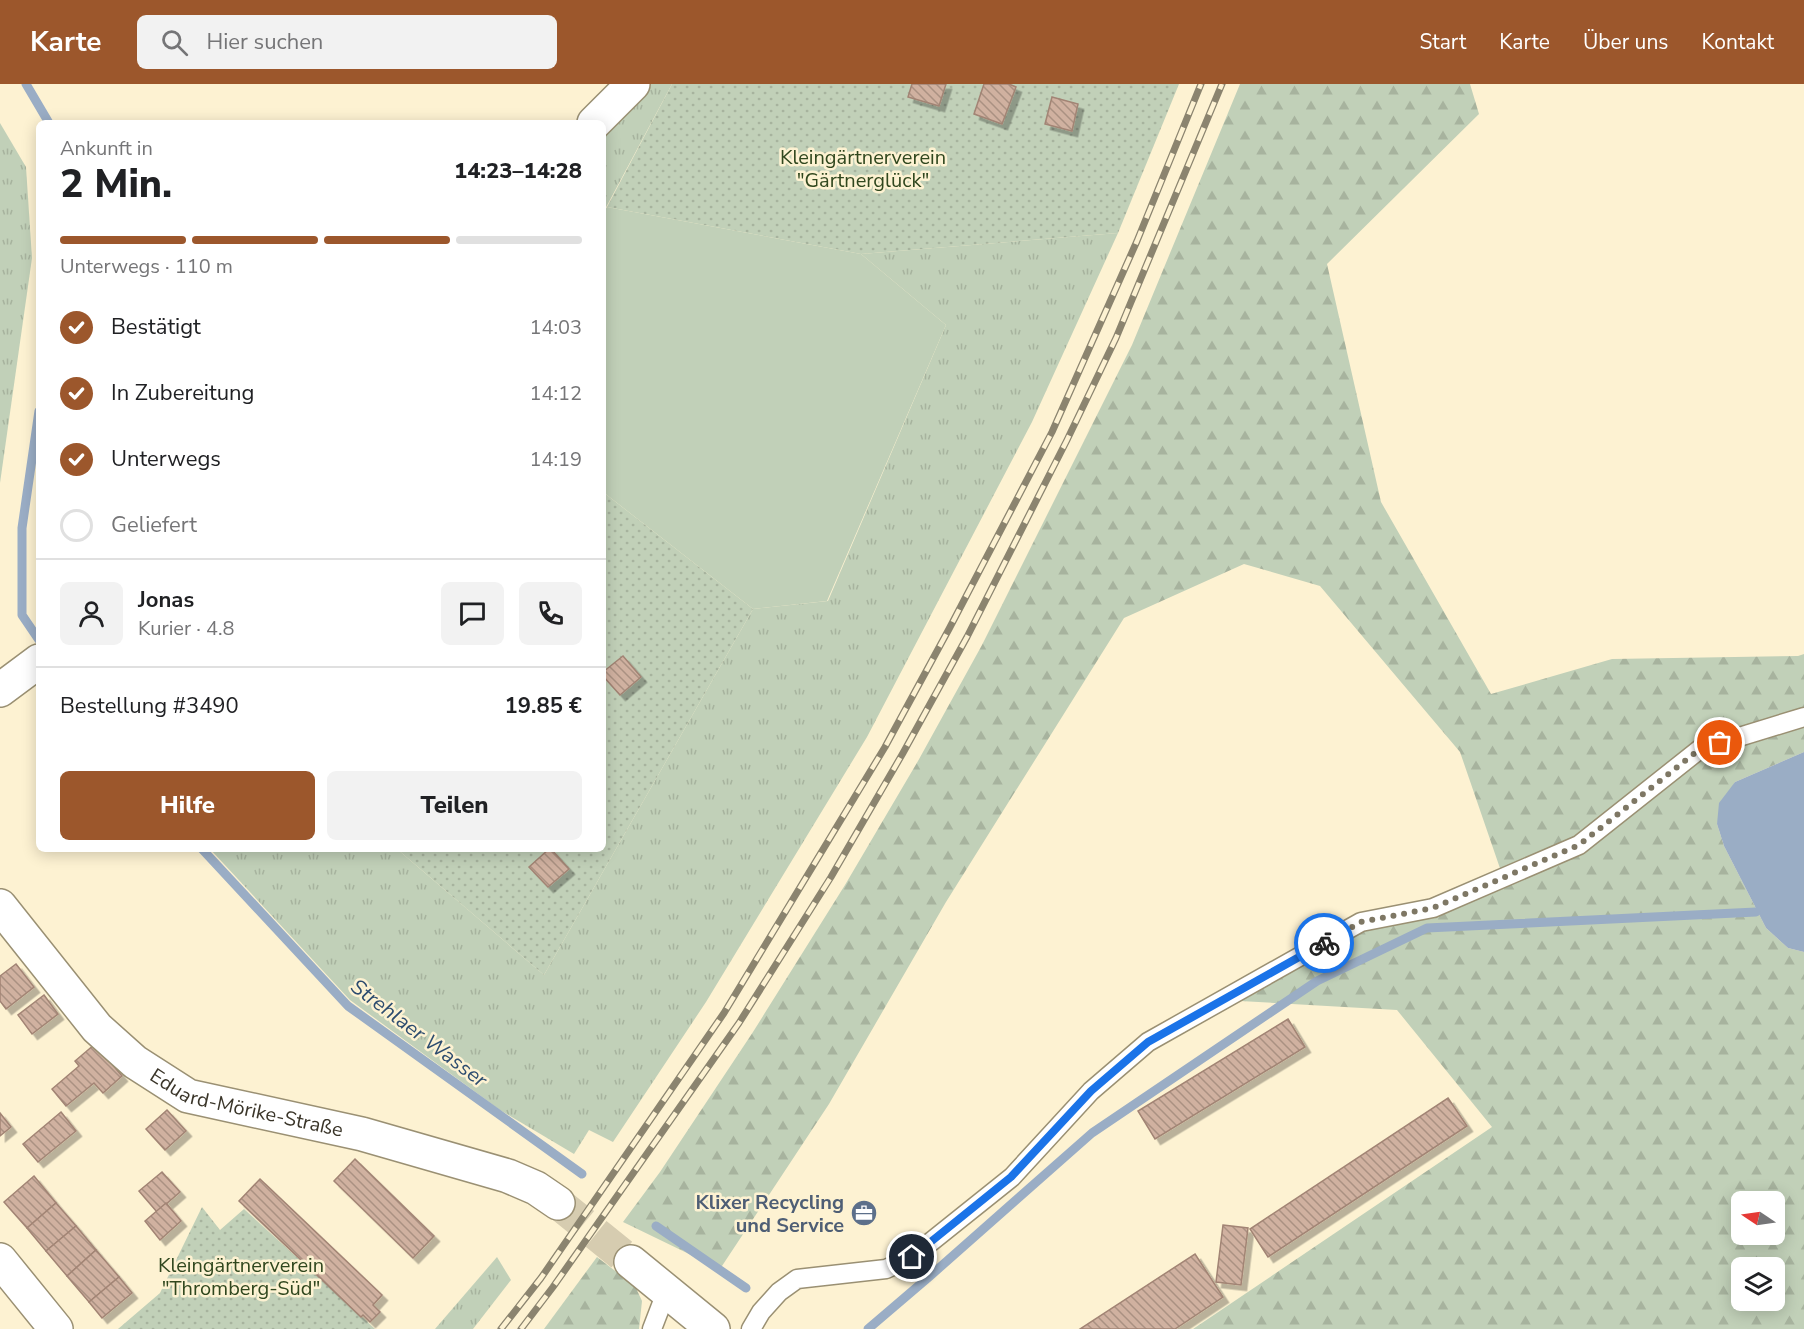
<!DOCTYPE html>
<html lang="de">
<meta charset="utf-8">
<style>
body{margin:0;font-family:"Nunito Sans",sans-serif;background:#f2f2f2;color:#202124;height:100vh;display:flex;flex-direction:column;font-size:22px;white-space:nowrap}
*{box-sizing:border-box;margin:0}
p{font-size:20px;color:#757577}
.icon{flex:none;width:33px;height:33px;fill:none;stroke:currentColor;stroke-width:2;stroke-linecap:round;stroke-linejoin:round}
.map{position:relative;flex:1;overflow:hidden}
.sheet{position:absolute;left:36px;top:36px;width:570px;height:732px;display:flex;flex-direction:column;background:#fff;border-radius:9px;box-shadow:0 3px 15px #0003}
.sheet>*{flex:none}
.needle{width:39px;rotate:283deg}
.controls{position:absolute;left:1731px;top:1107px;display:grid;gap:12px}
.controls a{display:grid;place-items:center;width:54px;height:54px;border-radius:9px;background:#fff;box-shadow:0 3px 15px #0003;font-size:30px}
.pin{position:absolute;display:grid;place-items:center;width:51px;height:51px;color:#fff;margin:-26px;border:3px solid #fff;border-radius:50%;box-shadow:0 2px 6px #0007}
.courier{position:absolute;display:grid;place-items:center;width:60px;height:60px;margin:-30px;border:4px solid #1a73e8;border-radius:50%;background:#fff;color:#222;box-shadow:0 2px 8px #0007}
.headline em{font-style:normal;font-weight:800}
.headline div{display:flex;flex-direction:column-reverse}
.headline{display:flex;align-items:center;justify-content:space-between;height:102px;padding:0 24px}
h1{font-size:39px;font-weight:800;line-height:45px}
.bar{display:grid;grid-template-columns:repeat(4,1fr);gap:9px 6px;align-content:center;height:72px;padding:0 24px}
.bar i{height:8px;border-radius:4px;background:#e0e0e0}
.bar .current{background:#9c572c}
.bar p{grid-column:span 4}
.line{display:flex;align-items:center;gap:15px;padding:0 24px;border-top:2px solid #e0e0e0}
.line div{flex:1}
.round{display:grid;place-items:center;flex:none;width:63px;height:63px;border-radius:9px;background:#f2f2f2}
ol{padding:0 24px;list-style:none}
li{display:flex;align-items:center;gap:18px;height:66px}
li p{margin-inline-start:auto}
li .icon{padding:6px;border-radius:50%;background:#9c572c;color:#fff;stroke-width:4}
li:last-child{color:#757577}
li i{width:33px;height:33px;border:3px solid #e0e0e0;border-radius:50%}
.cta{display:flex;gap:12px;margin-top:auto;padding:12px 24px}
.cta a{flex:1;height:69px;border-radius:9px;background:#9c572c;color:#fff;font-size:24px;font-weight:800;line-height:69px;text-align:center}
.cta a+a{background:#f2f2f2;color:#202124}
header{display:flex;align-items:center;gap:36px;box-sizing:border-box;height:84px;padding:0 30px;background:#9c572c;color:#fff}
header strong{font-size:28px}
nav{display:flex;gap:33px;margin-inline-start:auto;font-size:21px}
.search{width:420px;height:54px;background:#f2f2f2;display:flex;align-items:center;gap:15px;box-sizing:border-box;padding:0 21px;border-radius:9px;color:#757577;font-size:22px}
.map>svg:first-child{display:block}
.grass{fill:url(#grass-tufts)}
.forest{fill:url(#forest-firs);fill-rule:evenodd}
.park{fill:url(#park-dots)}
.pitch{fill:#c1d0b8}
.water{fill:#9aadc5}
.lines{fill:none;stroke-linecap:round;stroke-linejoin:round}
.stream{stroke:#9aadc5;stroke-width:9}
.building{fill:url(#building-back-hatch);stroke:#a28474;stroke-width:1.5;filter:url(#shadow)}
.street-tunnel{stroke:#d6ccb0;stroke-width:33;stroke-dasharray:33 16;stroke-linecap:butt}
.lane-casing{stroke:#9a9073;stroke-width:21}
.street-casing{stroke:#9a9073;stroke-width:36}
.secondary-casing{stroke:#9a9073;stroke-width:36}
.lane{stroke:#fff;stroke-width:18}
.street{stroke:#fff;stroke-width:33}
.secondary{stroke:#fff;stroke-width:33}
.rail-casing{stroke:#8b846f;stroke-width:7}
.rail{stroke:#fdf2d2;stroke-width:4.5;stroke-dasharray:14;stroke-linecap:butt}
.done{stroke:#7e7764;stroke-width:6;stroke-dasharray:0 10.8}
.route{stroke:#1a73e8;stroke-width:8}
.labels{text-anchor:middle;dominant-baseline:central;stroke-width:5;stroke-linejoin:round;paint-order:stroke}
.park-label{font-size:20px;fill:#30471e;stroke:#fdf2d2}
.street-label{font-size:20px;fill:#3a3529;stroke:#fdf2d2}
.service-label{font-size:20px;font-weight:bold;fill:#4e5e75;stroke:#fdf2d2;text-anchor:end}
.water-label{font-size:21px;font-style:italic;fill:#2d4c6f;stroke:#fdf2d2}
</style>
<header>
<strong>Karte</strong>
<div class="search"><svg class="icon" aria-label="search" viewBox="0 0 24 24"><circle cx="10" cy="10" r="6"/><path d="M15 15l6 6"/></svg>Hier suchen</div>
<nav><a>Start</a><a>Karte</a><a>Über uns</a><a>Kontakt</a></nav>
</header>
<div class="map">
<svg width="1804" height="1245" viewBox="0 0 1804 1245">
<defs>
<pattern id="grass-tufts" width="24" height="20" patternUnits="userSpaceOnUse" patternTransform="scale(1.5)"><rect width="24" height="20" fill="#c1d0b8"/><path d="M3 7l-1-3M5 7V3M7 7l1-3M15 17l-1-3M17 17v-4M19 17l1-3" fill="none" stroke="#a7b39e"/></pattern>
<pattern id="forest-firs" width="22" height="20" patternUnits="userSpaceOnUse" patternTransform="scale(1.5)"><rect width="22" height="20" fill="#c1d0b8"/><path d="M5 1l3.5 6h-7zM16 11l3.5 6h-7z" fill="#a7b39e"/></pattern>
<pattern id="park-dots" width="8" height="8" patternUnits="userSpaceOnUse" patternTransform="scale(1.5)"><rect width="8" height="8" fill="#c1d0b8"/><path d="M2 2h.1M6 6h.1" fill="none" stroke="#a7b39e" stroke-width="1.8" stroke-linecap="round"/></pattern>
<pattern id="building-back-hatch" width="6" height="6" patternUnits="userSpaceOnUse" patternTransform="scale(1.5)"><rect width="6" height="6" fill="#d0b1a0"/><path d="M-1 5l2 2M0 0l6 6M5-1l2 2" fill="none" stroke="#aa9182"/></pattern>
<filter id="shadow"><feDropShadow dx="5.5" dy="5.5" stdDeviation="0" flood-color="#0004"/></filter>
</defs>
<rect width="100%" height="100%" fill="#fdf2d2"/>
<g class="grass">
<polygon points="648,0 672,0 603,129 603,44"/>
<polygon points="0,39 26,83 32,174 0,399"/>
<polygon points="1118,149 1032,338 867,653 706,918 613,1058 589,1046 574,1070 500,1026 350,916 210,765 397,765 544,891 753,525 828,517 946,241 861,170"/>
<polygon points="497,1173 511,1196 473,1245 435,1245"/>
</g>
<g class="forest">
<path d="M1240,0H1470L1479,30L1327,180L1381,418L1491,610L1612,575L1798,572L1804,570V668L1735,698L1717,740L1724,762L1766,844L1788,864L1804,868V1245H1193L1492,1043L1397,926L1222,916L1361,838L1503,793L1460,668L1320,502L1244,480L1124,534L946,818L829,1020L720,1185L623,1138L660,1088L753,948L845,801L918,677L982,561L1132,261ZM1742,1118H1774V1150H1742ZM1742,1184H1774V1216H1742Z"/>
<polygon points="597,1173 635,1202 642,1217 639,1245 544,1245"/>
</g>
<g class="park">
<polygon points="672,0 1179,0 1118,149 861,170 607,123"/>
<polygon points="603,408 753,525 544,891 397,765 603,765"/>
<polygon points="202,1123 220,1146 244,1125 375,1245 118,1245 160,1209"/>
</g>
<polygon class="pitch" points="607,123 861,170 946,241 827,517 753,525 603,408 603,129"/>
<polygon class="water" points="1804,668 1804,868 1788,864 1766,844 1724,762 1717,740 1719,719 1735,698"/>
<g class="lines">
<g class="stream">
<polyline points="26,0 49,39"/>
<polyline points="39,327 22,444 22,531 39,556"/>
<polyline points="202,765 348,922 582,1090"/>
<polyline points="656,1142 746,1204"/>
<polyline points="868,1245 930,1192 1092,1049 1317,897 1427,844 1756,828"/>
</g>
</g>
<g class="building">
<polygon points="912,0 946,0 939,22 908,13"/>
<polygon points="984,0 1009,0 1016,3 1002,40 974,30"/>
<polygon points="1052,13 1078,20 1072,47 1045,40"/>
<polygon points="623,572 641,593 620,611 603,592 603,588"/>
<polygon points="549,765 551,765 569,785 548,803 529,783"/>
<polygon points="16,880 34,903 6,925 0,917 0,892"/>
<polygon points="44,911 58,930 32,950 18,931"/>
<polygon points="1288,935 1305,963 1155,1055 1138,1027"/>
<polygon points="95,960 122,992 103,1009 94,999 66,1022 52,1005 79,982 75,977"/>
<polygon points="1448,1014 1467,1042 1268,1173 1250,1145"/>
<polygon points="167,1026 186,1047 165,1066 146,1045"/>
<polygon points="61,1028 76,1047 38,1078 23,1060"/>
<polygon points="0,1029 11,1043 0,1052"/>
<polygon points="355,1075 434,1152 413,1174 334,1097"/>
<polygon points="162,1088 180,1108 157,1128 139,1107"/>
<polygon points="34,1092 56,1119 27,1144 4,1118"/>
<polygon points="260,1095 382,1211 373,1221 380,1228 370,1238 363,1231 361,1233 239,1117"/>
<polygon points="56,1119 76,1142 46,1167 27,1144"/>
<polygon points="166,1119 181,1137 160,1156 145,1137"/>
<polygon points="1223,1141 1248,1144 1241,1201 1216,1198"/>
<polygon points="76,1142 96,1166 67,1192 46,1167"/>
<polygon points="96,1166 119,1193 89,1218 67,1192"/>
<polygon points="1195,1170 1223,1213 1175,1245 1080,1245"/>
<polygon points="119,1193 132,1209 102,1234 89,1218"/>
</g>
<g class="lines">
<polyline class="street-tunnel" points="558,1119 631,1178"/>
<defs>
<g id="lane">
<polyline points="652,1245 667,1206"/>
<polyline points="751,1245 761,1228 779,1208 797,1195 886,1185 912,1173 1012,1093 1091,1007 1148,958 1361,838 1433,824 1579,761 1700,665 1804,633"/>
</g>
<g id="street">
<path id="s1" d="M0,822L97,944L135,978L188,1012L362,1050L508,1092L536,1104L558,1119"/>
<polyline points="0,1176 56,1245"/>
<polyline points="631,1178 713,1245"/>
</g>
<g id="secondary">
<polyline points="594,39 633,0"/>
<polyline points="0,606 39,577"/>
</g>
</defs>
<use href="#lane" class="lane-casing"/>
<use href="#street" class="street-casing"/>
<use href="#secondary" class="secondary-casing"/>
<use href="#lane" class="lane"/>
<use href="#street" class="street"/>
<use href="#secondary" class="secondary"/>
<defs>
<g id="rail">
<polyline points="501,1245 541,1194 724,929 885,663 949,545 1052,348 1137,157 1201,0"/>
<polyline points="521,1245 553,1203 739,939 831,793 903,669 967,553 1067,356 1116,254 1222,0"/>
</g>
</defs>
<use href="#rail" class="rail-casing"/>
<use href="#rail" class="rail"/>
</g>
<g class="lines">
<polyline class="done" points="1324,859 1361,838 1433,824 1579,761 1700,665 1720,659"/>
<polyline class="route" points="912,1173 1011,1093 1091,1007 1148,958 1324,859"/>
</g>
<defs>
<symbol id="office-disc" viewBox="-11 -11 22 22"><circle r="9.5" fill="#5c6f8a" stroke="#fdf2d2"/><path d="M-6-3h4V-5.5h4V-3h4V5H-6ZM-1-4.5V-3h2v-1.5ZM-6 0V1H6V0Z" fill="#fff"/></symbol>
</defs>
<g fill-rule="evenodd">
<use href="#office-disc" x="849" y="1114" width="30" height="30"/>
</g>
<g class="labels">
<g class="park-label">
<text x="863" y="73">Kleingärtnerverein<tspan x="863" dy="23">"Gärtnerglück"</tspan></text>
<text x="241" y="1181">Kleingärtnerverein<tspan x="241" dy="23">"Thromberg-Süd"</tspan></text>
</g>
<g class="street-label">
<text stroke="none"><textPath href="#s1" startOffset="328">Eduard-Mörike-Straße</textPath></text>
</g>
<g class="service-label">
<text x="844" y="1118">Klixer Recycling<tspan x="844" dy="23">und Service</tspan></text>
</g>
<g class="water-label">
<text transform="translate(419 949) rotate(37)">Strehlaer Wasser</text>
</g>
</g>
</svg>
<div class="controls">
<a><svg class="needle" viewBox="-14 -14 28 28"><path d="M0-13l5 13h-10z" fill="#e53935"/><path d="M0 13l5-13h-10z" fill="#757577"/></svg></a>
<a><svg class="icon" aria-label="layers" viewBox="0 0 24 24"><path d="M12 4l9 5-9 5-9-5zM3 14l9 5 9-5"/></svg></a>
</div>
<div class="pin" style="left:1720px;top:659px;background:#ea580c"><svg class="icon" aria-label="bag" viewBox="0 0 24 24"><path d="M5 8h14l-1 12H6zM9 8a3 3 0 0 1 6 0"/></svg></div>
<div class="pin" style="left:912px;top:1173px;background:#1f2937"><svg class="icon" aria-label="home" viewBox="0 0 24 24"><path d="M3 11l9-7 9 7M6 9v11h12V9"/></svg></div>
<div class="courier" style="left:1324px;top:859px"><svg class="icon" aria-label="bike" viewBox="0 0 24 24"><circle cx="6" cy="16" r="4"/><circle cx="18" cy="16" r="4"/><path d="M6 16l4-8h5l3 8M10 8l3 8H6M13 5h3"/></svg></div>
<section class="sheet">
<div class="headline"><div><h1>2 Min.</h1><p>Ankunft in</p></div><em>14:23–14:28</em></div>
<div class="bar"><i class="current"></i><i class="current"></i><i class="current"></i><i></i><p>Unterwegs · 110 m</p></div>
<ol>
<li><svg class="icon" aria-label="check" viewBox="0 0 24 24"><path d="M5 12l5 5 9-10"/></svg>Bestätigt<p>14:03</p></li>
<li><svg class="icon" aria-label="check" viewBox="0 0 24 24"><path d="M5 12l5 5 9-10"/></svg>In Zubereitung<p>14:12</p></li>
<li><svg class="icon" aria-label="check" viewBox="0 0 24 24"><path d="M5 12l5 5 9-10"/></svg>Unterwegs<p>14:19</p></li>
<li><i></i>Geliefert</li>
</ol>
<div class="line" style="height:108px"><a class="round"><svg class="icon" aria-label="person" viewBox="0 0 24 24"><circle cx="12" cy="8" r="4"/><path d="M4 21q1-7 8-7t8 7"/></svg></a><div><b>Jonas</b><p>Kurier · 4.8</p></div><a class="round"><svg class="icon" aria-label="chat" viewBox="0 0 24 24"><path d="M4 5h16v11H9l-5 4z"/></svg></a><a class="round"><svg class="icon" aria-label="phone" viewBox="0 0 24 24"><path d="M5 4h4l2 5-3 2q2 4 5 5l2-3 5 2v4C11 20 4 13 5 4z"/></svg></a></div>
<div class="line" style="height:78px"><div>Bestellung #3490</div><b>19.85 €</b></div>
<div class="cta"><a>Hilfe</a><a>Teilen</a></div>
</section>
</div>
